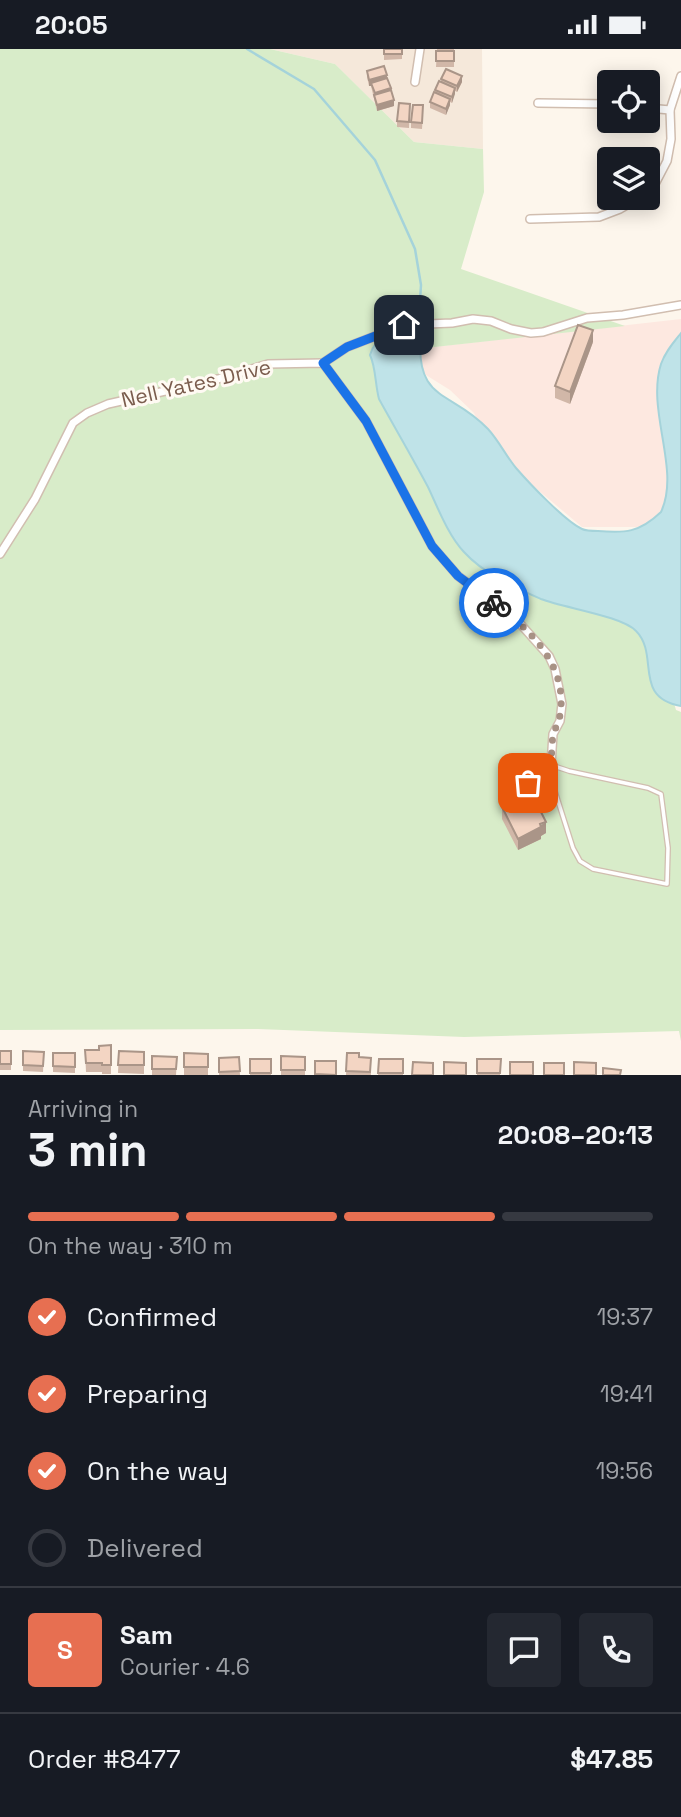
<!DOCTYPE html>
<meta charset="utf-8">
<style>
body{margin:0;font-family:"Space Grotesk",sans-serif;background:#242831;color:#f1f3f6;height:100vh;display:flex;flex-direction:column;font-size:26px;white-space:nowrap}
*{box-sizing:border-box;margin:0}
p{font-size:23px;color:#9ea1a6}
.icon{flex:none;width:38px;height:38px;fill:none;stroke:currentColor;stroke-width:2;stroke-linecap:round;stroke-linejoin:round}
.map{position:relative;height:1026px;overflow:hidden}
.sheet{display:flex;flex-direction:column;background:#171b24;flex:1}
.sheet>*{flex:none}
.fabs{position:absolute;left:597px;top:21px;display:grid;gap:14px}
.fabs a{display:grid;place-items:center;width:63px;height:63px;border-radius:7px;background:#171b24;box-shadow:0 4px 18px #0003;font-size:35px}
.pin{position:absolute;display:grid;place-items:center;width:60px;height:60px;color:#fff;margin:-30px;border-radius:14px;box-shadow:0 4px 10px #0006}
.courier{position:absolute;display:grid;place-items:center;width:70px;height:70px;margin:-35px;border:5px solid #1a73e8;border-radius:50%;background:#fff;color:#222;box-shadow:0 2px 9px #0007}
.summary em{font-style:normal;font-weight:700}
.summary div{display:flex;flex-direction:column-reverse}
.summary{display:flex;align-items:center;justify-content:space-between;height:119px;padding:0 28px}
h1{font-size:46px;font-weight:700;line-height:52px}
.bar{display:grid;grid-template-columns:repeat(4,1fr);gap:10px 7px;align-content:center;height:84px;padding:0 28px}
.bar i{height:9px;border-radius:5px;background:#363941}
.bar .active{background:#e76f51}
.bar p{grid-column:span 4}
.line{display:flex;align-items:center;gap:18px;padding:0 28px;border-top:2px solid #363941}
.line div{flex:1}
.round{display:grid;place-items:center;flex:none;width:74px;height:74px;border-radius:7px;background:#242831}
ol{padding:0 28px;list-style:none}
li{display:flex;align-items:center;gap:21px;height:77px}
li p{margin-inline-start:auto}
li .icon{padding:7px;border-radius:50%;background:#e76f51;color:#fff;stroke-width:4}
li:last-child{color:#9ea1a6}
li i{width:38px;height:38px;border:4px solid #363941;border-radius:50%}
.status{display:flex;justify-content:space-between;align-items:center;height:49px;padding:0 35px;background:#171b24;direction:ltr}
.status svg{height:19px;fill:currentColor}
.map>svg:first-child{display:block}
.residential{fill:#f5e8da}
.commercial{fill:#fde8e0}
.green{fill:#d8ecc9}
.water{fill:#bfe3e8;stroke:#a5d3da;stroke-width:2}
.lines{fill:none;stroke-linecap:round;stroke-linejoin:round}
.stream{stroke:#a5d3da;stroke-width:2.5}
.lane-casing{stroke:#d1beb0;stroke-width:6}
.street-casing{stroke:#d1beb0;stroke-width:10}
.lane{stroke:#fff;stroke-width:3.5}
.street{stroke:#fff;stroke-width:7}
.wall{fill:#d1b7a8}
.shaded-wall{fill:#aa9588}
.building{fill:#f3d5c3;stroke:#aa9588;stroke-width:2}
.done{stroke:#a89285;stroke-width:7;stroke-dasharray:0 12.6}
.route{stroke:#1a73e8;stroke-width:9}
.labels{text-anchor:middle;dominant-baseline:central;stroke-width:6;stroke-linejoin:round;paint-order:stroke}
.street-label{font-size:21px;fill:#7a5c4d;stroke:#fffaf3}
</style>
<div class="status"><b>20:05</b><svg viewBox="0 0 49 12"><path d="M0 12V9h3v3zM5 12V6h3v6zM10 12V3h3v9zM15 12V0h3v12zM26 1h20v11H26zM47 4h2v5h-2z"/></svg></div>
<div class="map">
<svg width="681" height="1026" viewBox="0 0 681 1026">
<rect width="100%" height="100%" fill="#fdf6ec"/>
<polygon class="residential" points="270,0 482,0 483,100 414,93 335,15"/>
<polygon class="commercial" points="681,270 681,412 672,454 643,478 582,478 525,430 488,393 474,364 450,341 389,303"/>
<polygon class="green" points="0,0 270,0 335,15 414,93 483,100 484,143 461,220 625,277 389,303 619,563 662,614 676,661 681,663 681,992 679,982 464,988 258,980 0,981"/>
<path class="water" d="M418,281L421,284C414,354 452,341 488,380C499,392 506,407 516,419C529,434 565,472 582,480C586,482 593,482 598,482C625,484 639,484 661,463C681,421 646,362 661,315C665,303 673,294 681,284V657C632,648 660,606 636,582C622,567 564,559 541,550C514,538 484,525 464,503C448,486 438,459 428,438C412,408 395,379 379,350C375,335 376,319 370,306C376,284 398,282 418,281Z"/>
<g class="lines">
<polyline class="stream" points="247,0 314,40 375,111 415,200 421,236 418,281"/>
<defs>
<g id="lane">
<polygon points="551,716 569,722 648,739 661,745 668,799 667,835 593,820 580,812 573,799 551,730"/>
<polyline points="514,748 550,717"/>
</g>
<g id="street">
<polyline points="415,33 420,0"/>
<polyline points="538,54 609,55"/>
<polyline points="648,59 670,61"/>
<polyline points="648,142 655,135 667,112 671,90 670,61 681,27"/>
<polyline points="530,170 599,168 620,160 639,149"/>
<polyline points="323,314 347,298 404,276 452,274 473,270 491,272 511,280 531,284 543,283 587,269 623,266 681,256"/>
<polyline points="0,505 35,450 73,374 87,364 108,355 218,330 268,315 323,314 366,372 432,497 458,527 515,569 549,607 555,620 562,655 560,672 553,685 551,716"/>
</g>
</defs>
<use href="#lane" class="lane-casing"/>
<use href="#street" class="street-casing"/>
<use href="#lane" class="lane"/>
<use href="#street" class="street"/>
</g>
<g class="wall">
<polygon points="384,0 402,0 402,10 384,11"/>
<polygon points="437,0 454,0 454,18 436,18"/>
<polygon points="367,22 387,29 394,57 377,62 371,37 369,37 367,28"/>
<polygon points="441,30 462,33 457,43 455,42 452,54 450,53 450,56 446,66 430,59 430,53 435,44 435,41 441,33"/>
<polygon points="410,55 409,79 397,78 397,72"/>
<polygon points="423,62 422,80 411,79 411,73"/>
<polygon points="593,293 570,355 555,349 555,337"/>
<polygon points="523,755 546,784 541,787 541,790 518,801 502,770 502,758"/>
<polygon points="111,996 111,1025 102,1025 102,1023 86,1023 85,1001 99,1001"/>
<rect x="0" y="1002" width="11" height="19"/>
<polygon points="23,1002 44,1003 43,1023 23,1022"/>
<polygon points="119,1002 144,1003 144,1025 118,1024"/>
<polygon points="53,1004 75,1004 75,1024 53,1023"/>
<polygon points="184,1004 208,1005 208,1026 184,1026"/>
<polygon points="347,1004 359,1008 371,1009 371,1026 346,1026"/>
<polygon points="152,1007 177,1008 176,1026 152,1026"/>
<polygon points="281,1007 305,1008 305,1026 281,1026"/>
<polygon points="239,1008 240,1026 219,1026 219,1009"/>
<rect x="250" y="1010" width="21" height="16"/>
<polygon points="379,1010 403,1010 403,1026 378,1026"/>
<polygon points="477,1010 501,1010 500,1026 477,1026"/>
</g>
<g class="shaded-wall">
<polygon points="387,26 387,32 371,34 371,37 369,37 369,31"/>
<polygon points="462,27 462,33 457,43 457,37"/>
<polygon points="391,39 391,44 375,50 375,44"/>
<polygon points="455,39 455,45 452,54 452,48"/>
<polygon points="450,50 450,56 446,66 446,60"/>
<polygon points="394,51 394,57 377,62 377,56"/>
<polygon points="593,281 593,293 570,355 570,343"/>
<polygon points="546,773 546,784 541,787 541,790 518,801 518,790"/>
</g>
<g class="building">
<rect x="384" y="0" width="18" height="5"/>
<rect x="436" y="2" width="18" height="10"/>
<polygon points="384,17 387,26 369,31 367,22"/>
<polygon points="446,20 462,27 457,37 441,30"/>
<polygon points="387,29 391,39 375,44 371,34"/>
<polygon points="439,32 455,39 452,48 435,41"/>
<polygon points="391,41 394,51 377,56 374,46"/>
<polygon points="434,43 450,50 446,60 430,53"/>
<polygon points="399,54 410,55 409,73 397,72"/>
<polygon points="413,56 423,56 422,74 411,73"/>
<polygon points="578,276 593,281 570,343 555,337"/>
<polygon points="520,749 523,755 534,749 546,773 540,775 541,778 518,790 502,758"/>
<polygon points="111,996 111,1016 102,1016 102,1014 86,1014 85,1001 99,1001 99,997"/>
<rect x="0" y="1002" width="11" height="13"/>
<polygon points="23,1002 44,1003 43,1017 23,1016"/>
<polygon points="119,1002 144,1003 144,1016 118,1016"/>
<polygon points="53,1004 75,1004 75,1018 53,1017"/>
<polygon points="184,1004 208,1005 208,1018 184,1018"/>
<polygon points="347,1004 359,1004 359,1008 371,1009 370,1023 346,1022"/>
<polygon points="152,1007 177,1008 176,1020 152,1020"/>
<polygon points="281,1007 305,1008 305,1021 281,1021"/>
<polygon points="239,1008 240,1022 219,1023 219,1009"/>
<rect x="250" y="1010" width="21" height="14"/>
<polygon points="379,1010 403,1010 403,1024 378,1024"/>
<polygon points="477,1010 501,1010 500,1024 477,1024"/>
<polygon points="315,1012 336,1012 336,1026 315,1025"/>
<polygon points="413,1013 433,1014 433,1026 412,1026"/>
<polygon points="444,1013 466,1014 466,1026 444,1026"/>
<rect x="510" y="1013" width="23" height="13"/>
<polygon points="574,1013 596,1014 596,1026 574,1026"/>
<rect x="544" y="1014" width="20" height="12"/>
<polygon points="603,1019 621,1021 620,1026 603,1026"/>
</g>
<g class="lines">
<path class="done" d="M494,554C528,579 564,612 561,658C561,668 557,674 554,684C551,693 552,706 551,716L528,734"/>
<polyline class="route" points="404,276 347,298 323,314 366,372 432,497 458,527 494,554"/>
</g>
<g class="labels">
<g class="street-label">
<text transform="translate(196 334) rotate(-13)">Nell Yates Drive</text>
</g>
</g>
</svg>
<div class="fabs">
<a><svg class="icon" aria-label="locate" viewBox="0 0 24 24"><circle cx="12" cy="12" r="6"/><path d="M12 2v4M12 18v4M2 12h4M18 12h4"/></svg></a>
<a><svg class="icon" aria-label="layers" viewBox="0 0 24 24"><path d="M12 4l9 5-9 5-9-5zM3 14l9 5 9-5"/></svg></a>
</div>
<div class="pin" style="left:528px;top:734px;background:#ea580c"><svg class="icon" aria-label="bag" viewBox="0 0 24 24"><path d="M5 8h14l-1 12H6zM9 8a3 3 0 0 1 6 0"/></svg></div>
<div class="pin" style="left:404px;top:276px;background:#1f2937"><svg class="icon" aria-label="home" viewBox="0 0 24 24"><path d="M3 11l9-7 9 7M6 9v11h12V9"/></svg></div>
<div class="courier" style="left:494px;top:554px"><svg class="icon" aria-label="bike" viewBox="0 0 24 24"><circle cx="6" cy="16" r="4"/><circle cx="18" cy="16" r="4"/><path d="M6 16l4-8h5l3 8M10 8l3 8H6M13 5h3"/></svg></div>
</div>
<section class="sheet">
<div class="summary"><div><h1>3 min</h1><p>Arriving in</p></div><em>20:08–20:13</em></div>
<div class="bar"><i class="active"></i><i class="active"></i><i class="active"></i><i></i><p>On the way · 310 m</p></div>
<ol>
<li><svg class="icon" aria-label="check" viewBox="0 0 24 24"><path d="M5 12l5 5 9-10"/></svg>Confirmed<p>19:37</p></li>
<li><svg class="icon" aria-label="check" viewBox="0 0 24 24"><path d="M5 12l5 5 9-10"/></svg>Preparing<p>19:41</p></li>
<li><svg class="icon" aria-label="check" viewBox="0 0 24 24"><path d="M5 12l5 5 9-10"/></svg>On the way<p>19:56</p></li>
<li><i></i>Delivered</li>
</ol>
<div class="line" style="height:126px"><b class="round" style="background:#e76f51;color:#fff">S</b><div><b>Sam</b><p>Courier · 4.6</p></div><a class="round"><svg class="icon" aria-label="chat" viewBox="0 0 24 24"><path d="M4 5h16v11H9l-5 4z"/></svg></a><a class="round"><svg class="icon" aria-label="phone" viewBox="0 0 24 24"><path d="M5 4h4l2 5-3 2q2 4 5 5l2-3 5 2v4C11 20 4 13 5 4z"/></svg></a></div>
<div class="line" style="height:91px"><div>Order #8477</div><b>$47.85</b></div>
</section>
